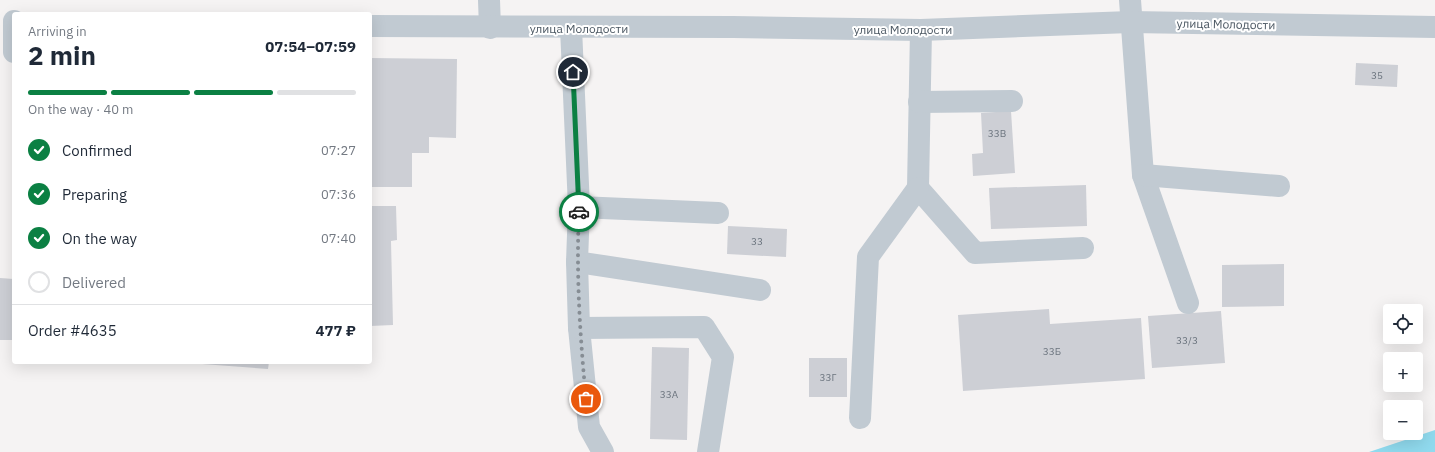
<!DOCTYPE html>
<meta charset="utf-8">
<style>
body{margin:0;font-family:"IBM Plex Sans",sans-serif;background:#f2f2f3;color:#1f2937;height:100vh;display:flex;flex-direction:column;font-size:15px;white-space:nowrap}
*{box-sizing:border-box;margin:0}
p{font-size:13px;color:#747a83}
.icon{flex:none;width:22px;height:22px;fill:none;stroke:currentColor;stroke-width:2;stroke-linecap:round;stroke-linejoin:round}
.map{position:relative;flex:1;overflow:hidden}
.side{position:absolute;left:12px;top:12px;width:360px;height:352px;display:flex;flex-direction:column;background:#fff;border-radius:4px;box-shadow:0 4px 16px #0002}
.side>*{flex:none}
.controls{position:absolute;left:1383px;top:304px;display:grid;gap:8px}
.controls a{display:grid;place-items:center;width:40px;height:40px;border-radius:4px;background:#fff;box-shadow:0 4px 16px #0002;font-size:20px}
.pin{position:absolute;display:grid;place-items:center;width:34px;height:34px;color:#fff;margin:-17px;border:2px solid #fff;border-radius:50%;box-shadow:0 1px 4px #0007}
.courier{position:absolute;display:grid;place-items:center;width:40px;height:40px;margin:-20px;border:3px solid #0b8043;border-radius:50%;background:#fff;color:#222;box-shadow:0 1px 5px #0007}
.summary em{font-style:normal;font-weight:800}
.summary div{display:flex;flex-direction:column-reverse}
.summary{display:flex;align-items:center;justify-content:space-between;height:68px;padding:0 16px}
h1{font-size:26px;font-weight:800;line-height:30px}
.bar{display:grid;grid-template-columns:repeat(4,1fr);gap:6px 4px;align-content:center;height:48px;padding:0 16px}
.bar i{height:5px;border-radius:3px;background:#e0e1e3}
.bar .selected{background:#0b8043}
.bar p{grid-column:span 4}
.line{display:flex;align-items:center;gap:10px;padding:0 16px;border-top:1px solid #e0e1e3}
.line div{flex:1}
ol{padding:0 16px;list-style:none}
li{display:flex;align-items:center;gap:12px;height:44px}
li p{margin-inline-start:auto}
li .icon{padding:4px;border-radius:50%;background:#0b8043;color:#fff;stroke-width:4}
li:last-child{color:#747a83}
li i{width:22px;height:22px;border:2px solid #e0e1e3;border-radius:50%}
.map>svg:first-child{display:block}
.water{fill:#90daee}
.building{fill:#cdcfd5}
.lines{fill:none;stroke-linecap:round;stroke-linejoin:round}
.minor{stroke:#c1cad2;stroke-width:22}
.done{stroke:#868d94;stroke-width:4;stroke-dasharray:0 7.2}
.route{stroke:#0b8043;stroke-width:5}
.labels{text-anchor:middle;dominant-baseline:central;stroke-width:4;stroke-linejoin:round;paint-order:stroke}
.number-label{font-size:10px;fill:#6b747e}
.street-label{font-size:12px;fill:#4a5661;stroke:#fff}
</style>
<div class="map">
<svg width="1435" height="452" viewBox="0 0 1435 452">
<rect width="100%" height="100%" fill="#f5f3f3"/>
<polygon class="water" points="1435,430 1435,452 1369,452"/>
<g class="building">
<polygon points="370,58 457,59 456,138 429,137 429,153 412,153 412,187 370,187"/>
<polygon points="1356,63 1398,65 1397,87 1355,85"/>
<polygon points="1011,111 1015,173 973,176 972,154 983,153 981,113"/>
<polygon points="1086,185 1087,226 991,229 989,188"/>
<polygon points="370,206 396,206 397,240 391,241 393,325 370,326"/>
<polygon points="728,226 787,229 786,257 727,254"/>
<polygon points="1284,264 1284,306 1222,307 1222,265"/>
<polygon points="0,278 14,279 13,340 0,340"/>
<polygon points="1049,309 1050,324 1141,318 1145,379 963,391 958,315"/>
<polygon points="1221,311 1225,363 1152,368 1148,316"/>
<polygon points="652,347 689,348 687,440 650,439"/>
<rect x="809" y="358" width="38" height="39"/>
<polygon points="175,362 269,362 268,369"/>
</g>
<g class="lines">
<g class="minor">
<polyline points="489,0 490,28"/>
<polyline points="1130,0 1143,175 1188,303"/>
<polyline points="14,21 14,52"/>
<polyline points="370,26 733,27 921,30 1130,22 1435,27"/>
<polyline points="571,28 579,207 718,213"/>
<polyline points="921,30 918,188 975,253 1083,248"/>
<polyline points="919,102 1012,101"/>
<polyline points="1143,175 1279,186"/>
<polyline points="579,207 577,262 760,290"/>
<polyline points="577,262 579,328 589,427 603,452"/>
<polyline points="579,328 704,327 723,357 708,452"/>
<polyline points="860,418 868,257 918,188"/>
</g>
</g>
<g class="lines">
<path class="done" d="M579,212C576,275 580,336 586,399"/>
<polyline class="route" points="573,72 579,212"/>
</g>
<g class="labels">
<g class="number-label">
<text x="1377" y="75">35</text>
<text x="997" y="133">33В</text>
<text x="757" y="241">33</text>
<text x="1187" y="340">33/3</text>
<text x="1052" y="351">33Б</text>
<text x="828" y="377">33Г</text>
<text x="669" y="394">33А</text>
</g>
<g class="street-label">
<text transform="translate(1226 24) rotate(1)">улица Молодости</text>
<text x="579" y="28">улица Молодости</text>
<text x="903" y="29">улица Молодости</text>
</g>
</g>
</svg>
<div class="controls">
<a><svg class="icon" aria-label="locate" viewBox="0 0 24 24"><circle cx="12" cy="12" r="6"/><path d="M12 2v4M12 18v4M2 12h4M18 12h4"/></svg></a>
<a>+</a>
<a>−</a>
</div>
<div class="pin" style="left:586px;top:399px;background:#ea580c"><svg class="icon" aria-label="bag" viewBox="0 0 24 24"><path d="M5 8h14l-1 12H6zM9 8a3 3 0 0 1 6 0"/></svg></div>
<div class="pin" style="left:573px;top:72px;background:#1f2937"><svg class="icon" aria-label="home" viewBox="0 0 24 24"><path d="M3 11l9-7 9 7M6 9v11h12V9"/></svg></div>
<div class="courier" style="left:579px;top:212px"><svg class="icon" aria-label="car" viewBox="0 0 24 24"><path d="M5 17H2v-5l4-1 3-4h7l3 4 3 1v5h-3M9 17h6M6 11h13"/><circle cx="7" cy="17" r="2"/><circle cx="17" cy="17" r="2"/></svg></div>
<section class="side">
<div class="summary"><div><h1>2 min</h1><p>Arriving in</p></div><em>07:54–07:59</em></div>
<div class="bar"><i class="selected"></i><i class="selected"></i><i class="selected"></i><i></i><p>On the way · 40 m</p></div>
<ol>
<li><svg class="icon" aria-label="check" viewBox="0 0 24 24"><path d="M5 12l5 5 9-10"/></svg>Confirmed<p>07:27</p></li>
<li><svg class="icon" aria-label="check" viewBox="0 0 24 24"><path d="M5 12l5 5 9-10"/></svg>Preparing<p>07:36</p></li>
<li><svg class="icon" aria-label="check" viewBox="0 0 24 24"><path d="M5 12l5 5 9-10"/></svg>On the way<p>07:40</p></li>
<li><i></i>Delivered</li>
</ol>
<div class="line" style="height:52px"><div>Order #4635</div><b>477 ₽</b></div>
</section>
</div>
